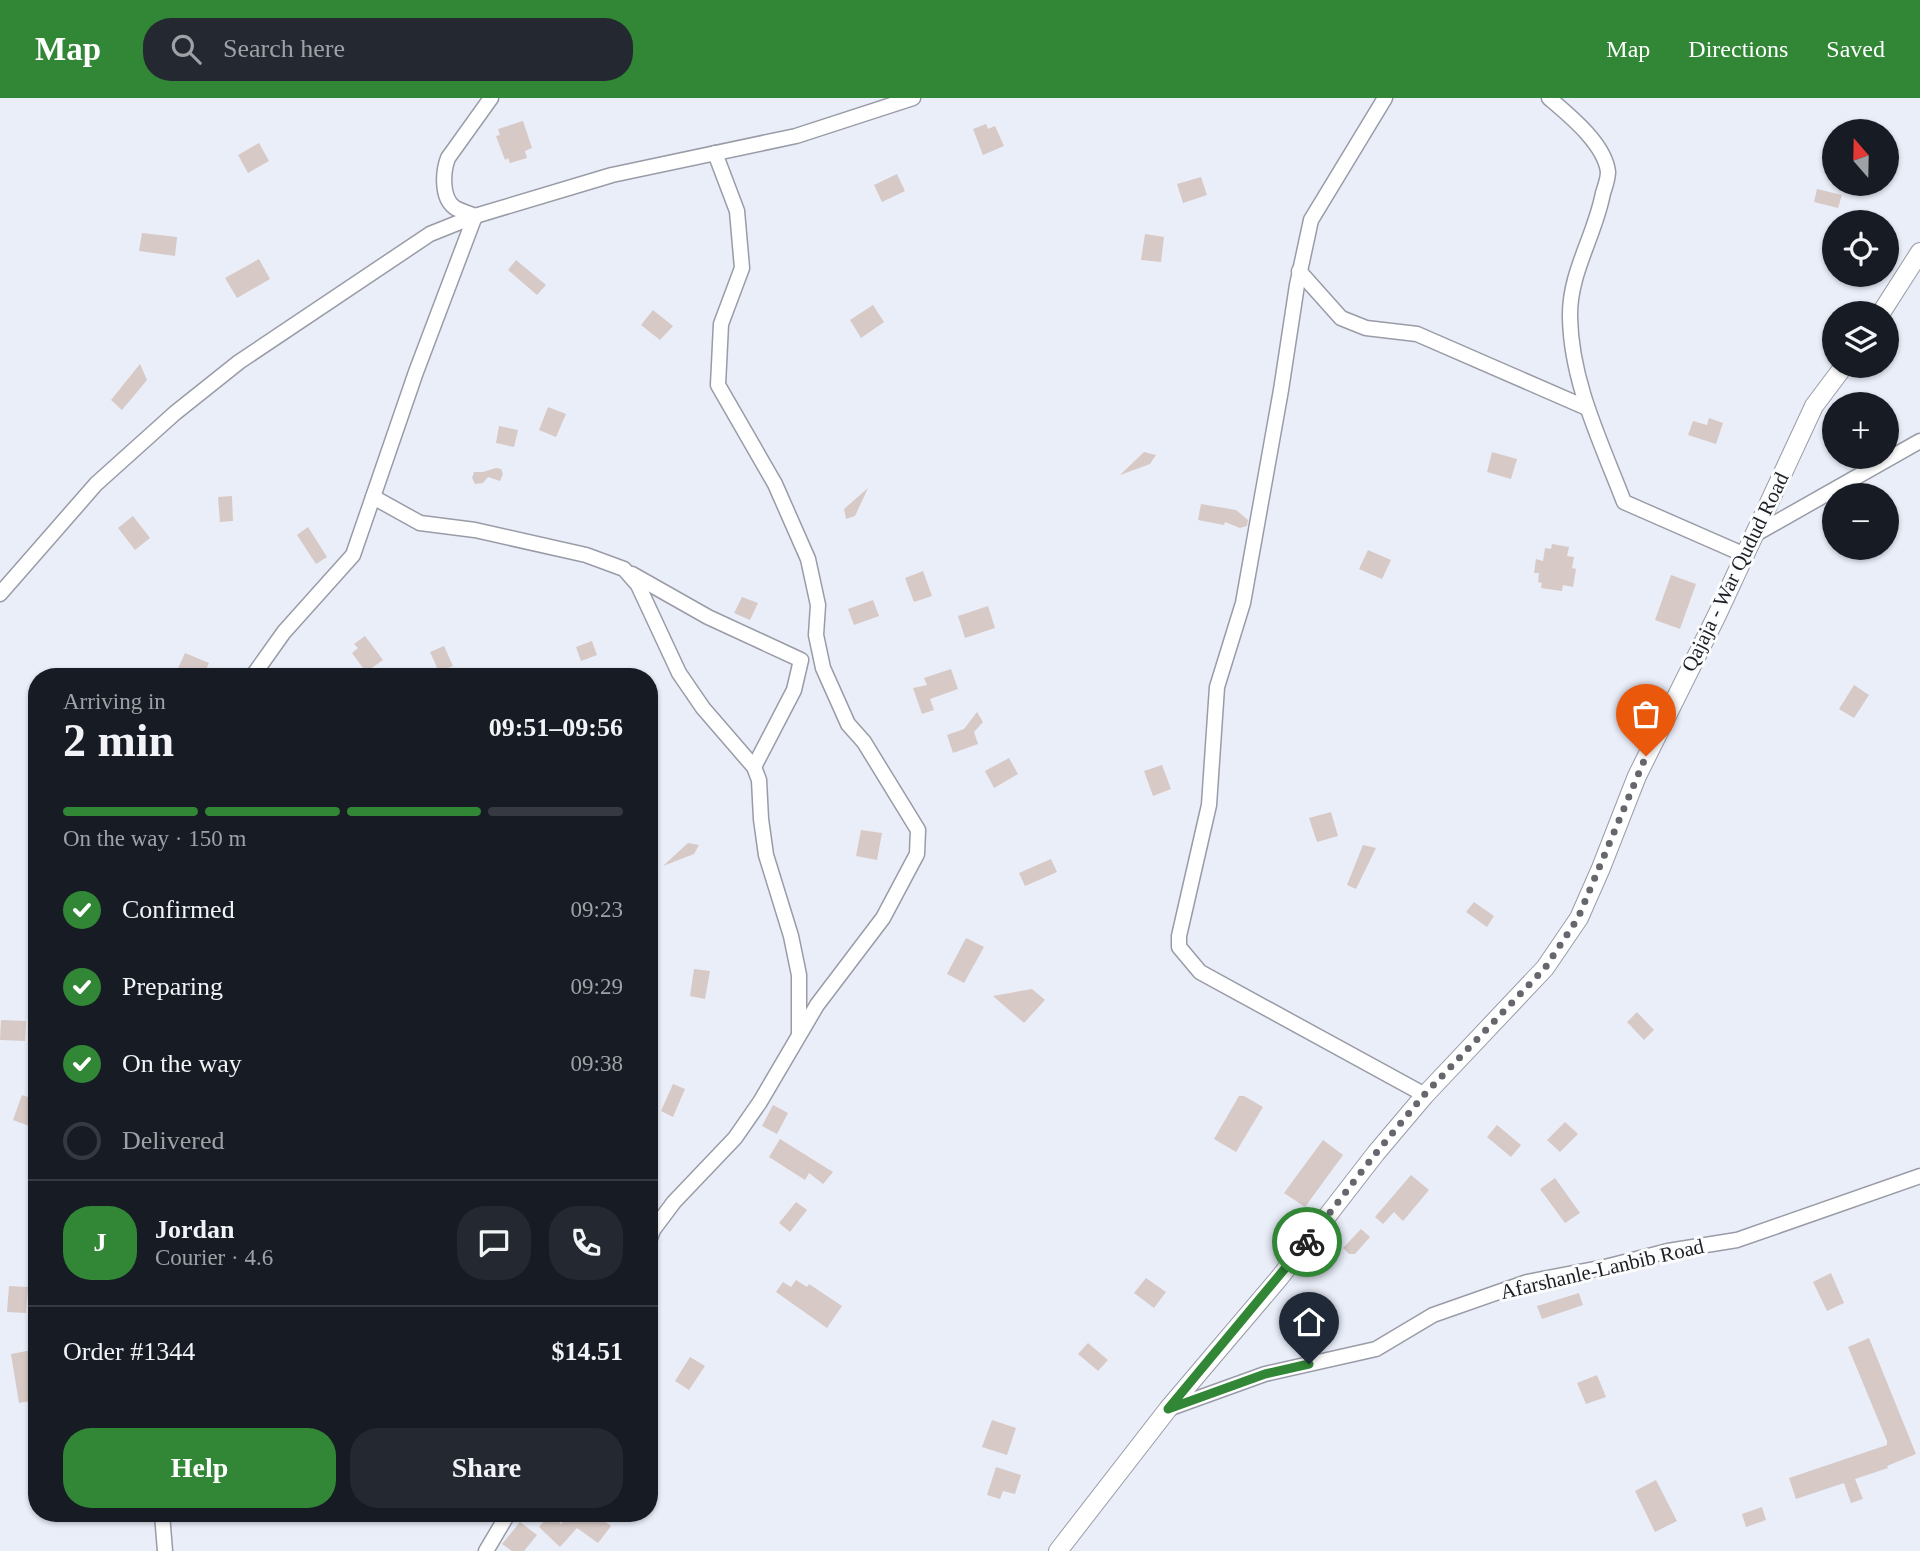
<!DOCTYPE html>
<meta charset="utf-8">
<style>
body{margin:0;font-family:Georgia,serif;background:#242831;color:#f1f3f6;height:100vh;display:flex;flex-direction:column;font-size:26px;white-space:nowrap}
*{box-sizing:border-box;margin:0}
p{font-size:23px;color:#9ea1a6}
.icon{flex:none;width:38px;height:38px;fill:none;stroke:currentColor;stroke-width:2;stroke-linecap:round;stroke-linejoin:round}
.map{position:relative;flex:1;overflow:hidden}
.sheet{position:absolute;left:28px;top:570px;width:630px;height:854px;display:flex;flex-direction:column;background:#171b24;border-radius:28px;box-shadow:0 2px 5px #0004}
.sheet>*{flex:none}
.needle{width:46px;rotate:340deg}
.buttons{position:absolute;left:1822px;top:21px;display:grid;gap:14px}
.buttons a{display:grid;place-items:center;width:77px;height:77px;border-radius:50%;background:#171b24;box-shadow:0 2px 5px #0004;font-size:35px}
.pin{position:absolute;display:grid;place-items:center;width:60px;height:60px;color:#fff;margin:-72px -30px;border-radius:50% 50% 50% 0;rotate:-45deg;box-shadow:0 0 7px #0007}
.pin .icon{rotate:45deg}
.courier{position:absolute;display:grid;place-items:center;width:70px;height:70px;margin:-35px;border:5px solid #318735;border-radius:50%;background:#fff;color:#222;box-shadow:0 2px 9px #0007}
.summary em{font-style:normal;font-weight:600}
.summary div{display:flex;flex-direction:column-reverse}
.summary{display:flex;align-items:center;justify-content:space-between;height:119px;padding:0 35px}
h1{font-size:46px;font-weight:600;line-height:52px}
.bar{display:grid;grid-template-columns:repeat(4,1fr);gap:10px 7px;align-content:center;height:84px;padding:0 35px}
.bar i{height:9px;border-radius:5px;background:#363941}
.bar .current{background:#318735}
.bar p{grid-column:span 4}
.line{display:flex;align-items:center;gap:18px;padding:0 35px;border-top:2px solid #363941}
.line div{flex:1}
.round{display:grid;place-items:center;flex:none;width:74px;height:74px;border-radius:28px;background:#242831}
ol{padding:0 35px;list-style:none}
li{display:flex;align-items:center;gap:21px;height:77px}
li p{margin-inline-start:auto}
li .icon{padding:7px;border-radius:50%;background:#318735;color:#fff;stroke-width:4}
li:last-child{color:#9ea1a6}
li i{width:38px;height:38px;border:4px solid #363941;border-radius:50%}
.action{display:flex;gap:14px;margin-top:auto;padding:14px 35px}
.action a{flex:1;height:80px;border-radius:28px;background:#318735;color:#fff;font-size:28px;font-weight:600;line-height:80px;text-align:center}
.action a+a{background:#242831;color:#f1f3f6}
header{display:flex;align-items:center;gap:42px;box-sizing:border-box;height:98px;padding:0 35px;background:#318735;color:#fff}
header strong{font-size:33px}
nav{display:flex;gap:38px;margin-inline-start:auto;font-size:24px}
.search{width:490px;height:63px;background:#242831;display:flex;align-items:center;gap:18px;box-sizing:border-box;padding:0 24px;border-radius:28px;color:#9ea1a6;font-size:26px}
.map>svg:first-child{display:block}
.building{fill:#d7c9c6}
.lines{fill:none;stroke-linecap:round;stroke-linejoin:round}
.minor-casing{stroke:#999ca7;stroke-width:17}
.tertiary-casing{stroke:#999ca7;stroke-width:20}
.minor{stroke:#fff;stroke-width:14}
.tertiary{stroke:#fff;stroke-width:18}
.done{stroke:#65676d;stroke-width:7;stroke-dasharray:0 12.6}
.route{stroke:#318735;stroke-width:9}
.labels{text-anchor:middle;dominant-baseline:central;stroke-width:6;stroke-linejoin:round;paint-order:stroke}
.street-label{font-size:21px;fill:#1d1e22;stroke:#fbfcfe}
</style>
<header>
<strong>Map</strong>
<div class="search"><svg class="icon" aria-label="search" viewBox="0 0 24 24"><circle cx="10" cy="10" r="6"/><path d="M15 15l6 6"/></svg>Search here</div>
<nav><a>Map</a><a>Directions</a><a>Saved</a></nav>
</header>
<div class="map">
<svg width="1920" height="1453" viewBox="0 0 1920 1453">
<rect width="100%" height="100%" fill="#eaeef9"/>
<g class="building">
<polygon points="523,23 532,50 525,53 527,60 510,65 508,60 505,62 496,38 500,37 498,31"/>
<polygon points="986,26 988,31 995,28 1004,48 983,57 973,31"/>
<polygon points="259,45 269,63 248,75 238,57"/>
<polygon points="897,76 905,93 882,104 874,87"/>
<polygon points="1201,79 1207,97 1183,105 1177,86"/>
<polygon points="1817,91 1842,97 1838,110 1814,104"/>
<polygon points="142,135 177,139 175,158 139,153"/>
<polygon points="1145,136 1164,139 1161,164 1141,162"/>
<polygon points="259,161 270,181 237,200 225,180"/>
<polygon points="516,162 546,187 537,197 508,172"/>
<polygon points="873,207 884,224 861,240 850,222"/>
<polygon points="653,212 673,228 660,242 641,227"/>
<polygon points="140,266 147,282 122,312 111,302"/>
<polygon points="548,309 566,316 556,339 539,332"/>
<polygon points="1709,320 1723,325 1716,346 1688,337 1693,323 1707,327"/>
<polygon points="499,328 518,332 514,349 496,345"/>
<polygon points="1144,354 1156,357 1150,366 1120,377"/>
<polygon points="1492,354 1517,361 1511,381 1487,374"/>
<polygon points="496,370 501,371 503,376 500,383 488,379 483,385 475,386 472,380 474,374 483,374"/>
<polygon points="868,390 855,418 846,421 844,411"/>
<polygon points="232,398 233,423 220,424 218,399"/>
<polygon points="1201,406 1236,412 1248,422 1247,428 1240,430 1225,424 1224,427 1198,422"/>
<polygon points="133,418 150,440 135,452 118,430"/>
<polygon points="308,429 327,459 316,466 297,437"/>
<polygon points="1552,446 1569,449 1567,458 1574,459 1572,470 1576,471 1573,489 1563,487 1562,493 1541,490 1542,485 1538,484 1539,475 1534,475 1536,461 1543,463 1545,450 1551,451"/>
<polygon points="1368,452 1391,462 1382,481 1359,471"/>
<polygon points="923,473 932,498 914,504 905,480"/>
<polygon points="1671,477 1696,486 1680,531 1655,522"/>
<polygon points="742,499 758,505 750,522 734,515"/>
<polygon points="873,502 879,518 854,527 848,511"/>
<polygon points="988,508 995,530 965,540 958,518"/>
<polygon points="365,538 383,562 366,574 352,555 358,550 354,546"/>
<polygon points="592,543 597,557 581,563 576,549"/>
<polygon points="444,548 453,568 439,574 430,554"/>
<polygon points="185,555 209,565 203,579 186,579 176,575"/>
<polygon points="951,571 958,591 930,601 934,612 922,616 913,590 927,587 924,580"/>
<polygon points="1854,587 1869,597 1854,620 1839,611"/>
<polygon points="977,614 983,624 974,634 978,646 953,655 947,637 964,631"/>
<polygon points="1009,660 1018,676 994,690 985,673"/>
<polygon points="1162,667 1171,691 1153,698 1144,673"/>
<polygon points="1331,714 1338,738 1317,744 1309,720"/>
<polygon points="861,732 882,735 877,762 856,758"/>
<polygon points="688,745 699,747 694,756 663,768"/>
<polygon points="1363,747 1376,750 1356,791 1347,787"/>
<polygon points="1051,761 1057,774 1025,788 1019,775"/>
<polygon points="1474,804 1494,818 1487,829 1466,814"/>
<polygon points="966,840 984,849 964,885 947,876"/>
<polygon points="694,871 710,873 705,901 690,898"/>
<polygon points="1032,891 1045,902 1024,925 993,898"/>
<polygon points="1637,914 1654,932 1644,942 1627,924"/>
<polygon points="1,922 26,923 25,943 0,942"/>
<polygon points="673,986 685,991 673,1019 661,1013"/>
<polygon points="22,997 37,1002 37,1017 32,1029 13,1022"/>
<polygon points="1239,998 1244,998 1263,1009 1236,1054 1214,1041"/>
<polygon points="773,1007 788,1015 777,1036 762,1028"/>
<polygon points="1565,1024 1578,1036 1560,1054 1547,1042"/>
<polygon points="1497,1027 1521,1047 1511,1059 1487,1039"/>
<polygon points="780,1041 833,1074 823,1086 809,1075 805,1082 769,1059"/>
<polygon points="1323,1042 1343,1057 1305,1109 1284,1095"/>
<polygon points="1411,1077 1429,1092 1403,1123 1394,1114 1383,1126 1375,1119"/>
<polygon points="1555,1080 1580,1115 1565,1125 1540,1091"/>
<polygon points="796,1104 807,1112 790,1134 779,1125"/>
<polygon points="1361,1131 1370,1139 1355,1156 1349,1156 1343,1150"/>
<polygon points="1831,1175 1844,1205 1827,1213 1813,1184"/>
<polygon points="1146,1180 1166,1194 1154,1210 1134,1195"/>
<polygon points="796,1182 807,1189 809,1186 842,1208 827,1230 776,1194 783,1184 791,1189"/>
<polygon points="9,1188 28,1189 26,1215 7,1214"/>
<polygon points="1579,1195 1583,1207 1542,1221 1537,1208"/>
<polygon points="1869,1240 1916,1356 1887,1368 1888,1370 1855,1381 1863,1401 1851,1405 1844,1385 1796,1401 1789,1380 1887,1347 1887,1343 1848,1249"/>
<polygon points="1088,1245 1108,1262 1098,1273 1078,1256"/>
<polygon points="32,1252 37,1276 37,1302 19,1305 11,1256"/>
<polygon points="690,1259 705,1268 689,1292 675,1283"/>
<polygon points="1597,1277 1606,1299 1586,1306 1577,1285"/>
<polygon points="992,1322 1016,1330 1007,1357 982,1349"/>
<polygon points="996,1369 1021,1377 1015,1396 1003,1393 1000,1401 987,1397"/>
<polygon points="1656,1382 1677,1423 1655,1434 1635,1393"/>
<polygon points="1762,1409 1766,1422 1746,1429 1742,1416"/>
<polygon points="551,1416 561,1426 565,1421 558,1416 595,1416 611,1428 598,1445 577,1430 560,1449 539,1429"/>
<polygon points="520,1424 537,1437 524,1453 512,1453 502,1446"/>
</g>
<g class="lines">
<defs>
<g id="minor">
<polyline points="1385,0 1311,122 1297,187 1281,292 1243,505 1217,589 1209,707 1179,838 1179,849 1200,874 1425,997"/>
<path d="M1549,0C1569,17 1605,46 1608,74C1608,81 1605,89 1603,95C1595,138 1569,175 1570,219C1571,284 1601,344 1624,404L1745,457"/>
<polyline points="1299,173 1341,220 1366,230 1417,236 1587,310"/>
<polyline points="373,399 420,425 475,432 586,457 624,471 638,487 679,575 703,610 754,669 759,682 761,721 766,757 791,838 799,877 799,936"/>
<polyline points="1754,437 1920,343"/>
<polyline points="632,476 708,519 801,562 794,592 754,669"/>
<polyline points="0,496 96,386 175,315 239,264 430,136 475,118 612,77 796,38 913,0"/>
<path d="M252,579L284,534L353,457L416,274L475,118C469,115 459,113 454,109C441,99 443,73 448,60L491,0"/>
<polyline points="649,1143 653,1132 674,1104 735,1040 760,1004 817,907 883,820 917,756 918,732 864,644 848,626 823,570 816,537 818,507 808,461 775,386 718,287 721,226 742,170 737,113 715,55"/>
<polyline points="1168,1311 1265,1276 1376,1251 1433,1217 1527,1184 1605,1169 1668,1153 1737,1142 1920,1078"/>
<polyline points="162,1416 165,1453"/>
<polyline points="486,1453 508,1416"/>
</g>
<g id="tertiary">
<polyline points="1881,215 1920,154"/>
<polyline points="1058,1453 1168,1311 1280,1179 1376,1055 1425,997 1545,870 1579,820 1601,770 1637,678 1717,517 1814,308 1844,268"/>
</g>
</defs>
<use href="#minor" class="minor-casing"/>
<use href="#tertiary" class="tertiary-casing"/>
<use href="#minor" class="minor"/>
<use href="#tertiary" class="tertiary"/>
</g>
<g class="lines">
<polyline class="done" points="1307,1144 1376,1055 1424,997 1545,870 1578,820 1646,658"/>
<polyline class="route" points="1307,1144 1168,1311 1265,1276 1309,1266"/>
</g>
<g class="labels">
<g class="street-label">
<text transform="translate(1735 474) rotate(-64)">Qajaja - War Qudud Road</text>
<text transform="translate(1602 1171) rotate(-13)">Afarshanle-Lanbib Road</text>
</g>
</g>
</svg>
<div class="buttons">
<a><svg class="needle" viewBox="-14 -14 28 28"><path d="M0-13l5 13h-10z" fill="#e53935"/><path d="M0 13l5-13h-10z" fill="#9ea1a6"/></svg></a>
<a><svg class="icon" aria-label="locate" viewBox="0 0 24 24"><circle cx="12" cy="12" r="6"/><path d="M12 2v4M12 18v4M2 12h4M18 12h4"/></svg></a>
<a><svg class="icon" aria-label="layers" viewBox="0 0 24 24"><path d="M12 4l9 5-9 5-9-5zM3 14l9 5 9-5"/></svg></a>
<a>+</a>
<a>−</a>
</div>
<div class="pin" style="left:1646px;top:658px;background:#ea580c"><svg class="icon" aria-label="bag" viewBox="0 0 24 24"><path d="M5 8h14l-1 12H6zM9 8a3 3 0 0 1 6 0"/></svg></div>
<div class="pin" style="left:1309px;top:1266px;background:#1f2937"><svg class="icon" aria-label="home" viewBox="0 0 24 24"><path d="M3 11l9-7 9 7M6 9v11h12V9"/></svg></div>
<div class="courier" style="left:1307px;top:1144px"><svg class="icon" aria-label="bike" viewBox="0 0 24 24"><circle cx="6" cy="16" r="4"/><circle cx="18" cy="16" r="4"/><path d="M6 16l4-8h5l3 8M10 8l3 8H6M13 5h3"/></svg></div>
<section class="sheet">
<div class="summary"><div><h1>2 min</h1><p>Arriving in</p></div><em>09:51–09:56</em></div>
<div class="bar"><i class="current"></i><i class="current"></i><i class="current"></i><i></i><p>On the way · 150 m</p></div>
<ol>
<li><svg class="icon" aria-label="check" viewBox="0 0 24 24"><path d="M5 12l5 5 9-10"/></svg>Confirmed<p>09:23</p></li>
<li><svg class="icon" aria-label="check" viewBox="0 0 24 24"><path d="M5 12l5 5 9-10"/></svg>Preparing<p>09:29</p></li>
<li><svg class="icon" aria-label="check" viewBox="0 0 24 24"><path d="M5 12l5 5 9-10"/></svg>On the way<p>09:38</p></li>
<li><i></i>Delivered</li>
</ol>
<div class="line" style="height:126px"><b class="round" style="background:#318735;color:#fff">J</b><div><b>Jordan</b><p>Courier · 4.6</p></div><a class="round"><svg class="icon" aria-label="chat" viewBox="0 0 24 24"><path d="M4 5h16v11H9l-5 4z"/></svg></a><a class="round"><svg class="icon" aria-label="phone" viewBox="0 0 24 24"><path d="M5 4h4l2 5-3 2q2 4 5 5l2-3 5 2v4C11 20 4 13 5 4z"/></svg></a></div>
<div class="line" style="height:91px"><div>Order #1344</div><b>$14.51</b></div>
<div class="action"><a>Help</a><a>Share</a></div>
</section>
</div>
